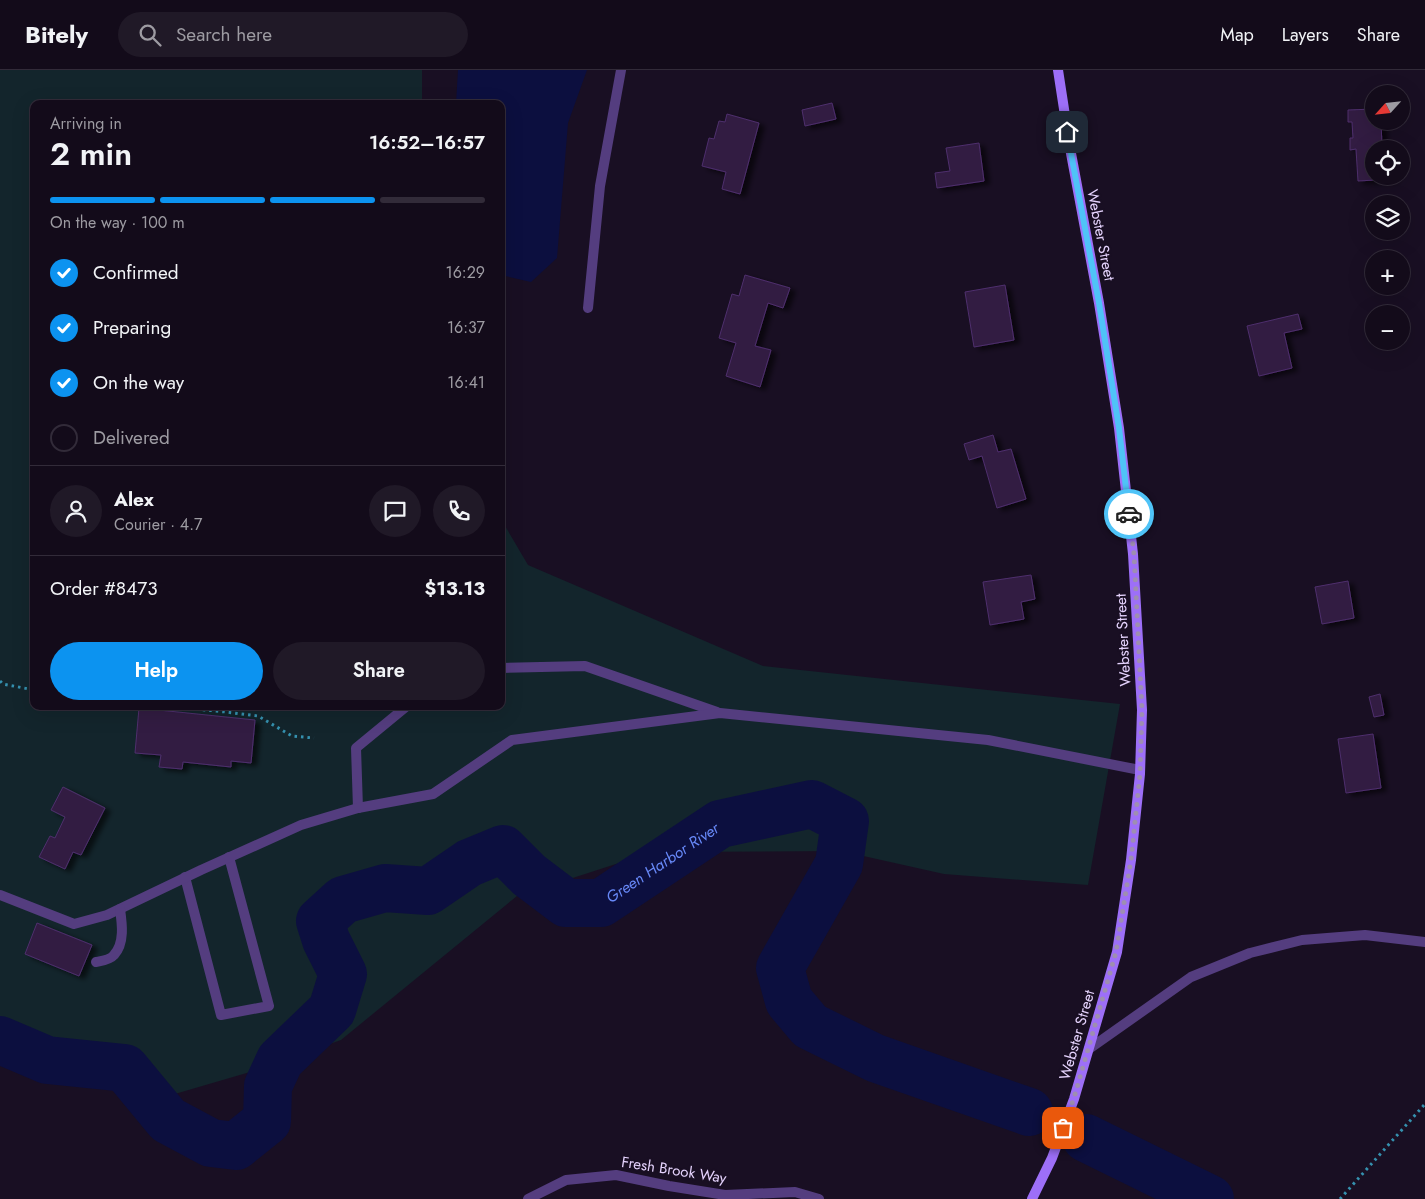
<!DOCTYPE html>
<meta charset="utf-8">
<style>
body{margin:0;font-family:Jost,sans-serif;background:#201927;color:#f1f3f6;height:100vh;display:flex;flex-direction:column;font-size:19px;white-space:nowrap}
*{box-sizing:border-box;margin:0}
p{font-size:16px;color:#9d9ba2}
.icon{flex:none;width:28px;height:28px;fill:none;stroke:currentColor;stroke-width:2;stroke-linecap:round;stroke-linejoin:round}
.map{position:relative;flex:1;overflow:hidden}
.drawer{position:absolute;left:30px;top:30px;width:475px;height:610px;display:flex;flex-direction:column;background:#130b1a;border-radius:10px;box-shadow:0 5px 20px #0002,0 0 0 1px #322b39}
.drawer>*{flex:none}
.needle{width:32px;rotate:243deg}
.fabs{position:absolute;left:1365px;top:15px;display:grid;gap:10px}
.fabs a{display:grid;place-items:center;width:45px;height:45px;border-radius:50%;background:#130b1a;box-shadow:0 5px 20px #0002,0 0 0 1px #322b39;font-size:25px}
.pin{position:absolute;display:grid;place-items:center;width:42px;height:42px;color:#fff;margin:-21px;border-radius:10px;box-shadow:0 2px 8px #0006}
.courier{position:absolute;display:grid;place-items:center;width:50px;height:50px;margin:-25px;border:4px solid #4fc3f7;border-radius:50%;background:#fff;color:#222;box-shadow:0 1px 6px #0007}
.headline em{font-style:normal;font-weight:600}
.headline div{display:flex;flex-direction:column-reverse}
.headline{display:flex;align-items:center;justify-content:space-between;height:85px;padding:0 20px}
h1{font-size:32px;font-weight:600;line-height:38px}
.bar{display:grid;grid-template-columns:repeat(4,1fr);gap:8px 5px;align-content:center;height:60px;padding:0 20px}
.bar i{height:6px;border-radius:4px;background:#322b39}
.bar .selected{background:#0c93f0}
.bar p{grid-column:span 4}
.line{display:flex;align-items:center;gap:12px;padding:0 20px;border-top:1px solid #322b39}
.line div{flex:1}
.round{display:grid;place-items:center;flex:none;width:52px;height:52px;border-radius:26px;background:#201927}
ol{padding:0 20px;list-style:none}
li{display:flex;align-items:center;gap:15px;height:55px}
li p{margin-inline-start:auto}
li .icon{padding:5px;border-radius:50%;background:#0c93f0;color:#fff;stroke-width:4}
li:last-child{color:#9d9ba2}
li i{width:28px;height:28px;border:2px solid #322b39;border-radius:50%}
.cta{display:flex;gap:10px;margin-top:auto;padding:10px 20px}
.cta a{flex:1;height:58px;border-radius:30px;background:#0c93f0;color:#fff;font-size:20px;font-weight:600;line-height:58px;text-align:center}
.cta a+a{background:#201927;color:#f1f3f6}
header{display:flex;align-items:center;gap:30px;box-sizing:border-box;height:70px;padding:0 25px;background:#130b1a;border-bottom:1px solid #322b39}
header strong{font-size:24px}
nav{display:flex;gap:28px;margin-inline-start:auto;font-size:18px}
.search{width:350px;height:45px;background:#201927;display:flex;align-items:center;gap:12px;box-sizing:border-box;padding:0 18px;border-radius:28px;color:#9d9ba2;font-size:19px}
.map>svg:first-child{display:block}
.green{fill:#13252c}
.water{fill:#0c0f3f}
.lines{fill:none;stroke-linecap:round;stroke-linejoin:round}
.river{stroke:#0c0f3f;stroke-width:48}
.building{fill:#301c43;stroke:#4f2f6d;filter:url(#shadow)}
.path{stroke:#3591af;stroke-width:3;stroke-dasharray:2.5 4;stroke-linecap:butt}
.lane{stroke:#543d7f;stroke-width:10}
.street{stroke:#543d7f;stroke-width:10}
.secondary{stroke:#9d6ff8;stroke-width:10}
.done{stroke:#9e8eb1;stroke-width:5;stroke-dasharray:0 9}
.route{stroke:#4fc3f7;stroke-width:6}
.labels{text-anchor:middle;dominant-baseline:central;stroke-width:4;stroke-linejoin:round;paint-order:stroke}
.street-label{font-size:15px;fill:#e5d3fd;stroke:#190f23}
.water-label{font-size:16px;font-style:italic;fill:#6788f7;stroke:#190f23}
</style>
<header>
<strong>Bitely</strong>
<div class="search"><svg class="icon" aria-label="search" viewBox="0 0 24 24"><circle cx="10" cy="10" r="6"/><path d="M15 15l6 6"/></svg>Search here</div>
<nav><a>Map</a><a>Layers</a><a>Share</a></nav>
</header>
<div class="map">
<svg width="1425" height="1129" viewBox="0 0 1425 1129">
<defs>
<filter id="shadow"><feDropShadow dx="5.5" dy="3" stdDeviation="2.5" flood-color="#0009"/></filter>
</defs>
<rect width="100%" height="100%" fill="#190f23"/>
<polygon class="green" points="0,0 422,0 422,34 34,34 34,636 501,636 501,449 528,495 763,596 1120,634 1088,815 944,804 841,781 653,782 517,826 341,970 257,1000 168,1026 78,1014 0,994"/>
<polygon class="water" points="458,0 587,0 568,53 557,188 531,212 501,205 501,34 456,34"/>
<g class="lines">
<g class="river">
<path id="s1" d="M0,970L47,990L125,998L168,1050L211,1073L236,1076L267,1051L268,1016L280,990L332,940L343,904L326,870L320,851L343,830L385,818L428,821L469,793L503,779L529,805L566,833H601L720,754L812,734L845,751L839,794L780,898L789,931L810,956L875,988L1029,1042"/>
<polyline points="1086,1068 1210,1129"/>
</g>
</g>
<g class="building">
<polygon points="832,33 836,49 805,56 802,40"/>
<polygon points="1374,39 1374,51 1381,51 1382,77 1391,77 1391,79 1374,79 1374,106 1393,106 1393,109 1358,111 1356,79 1350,80 1350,68 1353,68 1352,52 1348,52 1348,40"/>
<polygon points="727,44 759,53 740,124 722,119 726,102 702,96 709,68 714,69 719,51 725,52"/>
<polygon points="979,73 984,111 937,118 935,103 950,101 946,78"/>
<polygon points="745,205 790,218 783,238 768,233 755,276 771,280 760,317 726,306 736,273 719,268 732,224 739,226"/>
<polygon points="1005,215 1014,270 974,277 965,222"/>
<polygon points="1298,244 1302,259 1284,263 1292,298 1259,306 1247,256"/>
<polygon points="993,365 998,382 1011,379 1026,429 997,438 982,386 969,390 964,374"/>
<polygon points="1031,505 1035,529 1021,532 1024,549 990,555 983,512"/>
<polygon points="1348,511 1354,548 1322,554 1315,517"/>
<polygon points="1380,624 1384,645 1374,647 1369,627"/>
<polygon points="139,638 255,650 251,693 231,691 231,697 183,692 182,699 159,697 161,685 135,683"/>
<polygon points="1373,664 1381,718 1346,723 1338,669"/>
<polygon points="63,717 105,738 81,785 73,782 65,799 39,787 50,766 55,768 65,747 51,740"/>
<polygon points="37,853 92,875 79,906 25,884"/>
</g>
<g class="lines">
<g class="path">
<polyline points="0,611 3,614 34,620"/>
<polyline points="164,636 226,642 258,646 292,666 314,668"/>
<polyline points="1340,1129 1425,1034"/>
</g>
<g class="lane">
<polyline points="501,598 585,596 717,642"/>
<polyline points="358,738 356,678 407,636"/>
<polyline points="185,807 221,945 269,936 229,787"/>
<polyline points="0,825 74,854 107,845 201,800 301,755 358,738 433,724 512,670 720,643 988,670 1140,700"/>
<path d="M96,892C101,891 110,890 114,885C125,873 122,853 120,839"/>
</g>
<g class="street">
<polyline points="588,238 600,116 621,0"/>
<polyline points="1089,979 1191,907 1250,883 1302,870 1365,865 1425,872"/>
<polyline points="528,1129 566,1110 616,1105 669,1116 725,1125 795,1122 819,1129"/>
</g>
<polyline class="secondary" points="1032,1129 1052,1088 1074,1029 1117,882 1131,790 1140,704 1142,640 1133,484 1119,358 1099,233 1070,78 1058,0"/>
</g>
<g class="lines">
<polyline class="done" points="1063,1058 1074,1028 1116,882 1131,790 1140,704 1142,640 1134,484 1129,444"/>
<polyline class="route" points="1067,62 1099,233 1119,358 1129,444"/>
</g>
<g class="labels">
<g class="street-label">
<text transform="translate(1101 165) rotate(79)">Webster Street</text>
<text transform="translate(1123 570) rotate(-93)">Webster Street</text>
<text transform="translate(1077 965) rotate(-74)">Webster Street</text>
<text transform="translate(674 1100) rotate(9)">Fresh Brook Way</text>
</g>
<g class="water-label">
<text stroke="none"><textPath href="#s1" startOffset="938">Green Harbor River</textPath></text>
</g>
</g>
</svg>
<div class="fabs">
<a><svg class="needle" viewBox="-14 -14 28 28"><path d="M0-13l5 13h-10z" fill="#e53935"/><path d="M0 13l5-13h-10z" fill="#9d9ba2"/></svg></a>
<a><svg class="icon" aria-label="locate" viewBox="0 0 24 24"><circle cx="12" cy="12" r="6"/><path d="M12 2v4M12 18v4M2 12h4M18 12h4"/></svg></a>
<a><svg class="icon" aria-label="layers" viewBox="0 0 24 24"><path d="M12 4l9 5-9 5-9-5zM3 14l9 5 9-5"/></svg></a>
<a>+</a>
<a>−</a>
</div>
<div class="pin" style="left:1063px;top:1058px;background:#ea580c"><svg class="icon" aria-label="bag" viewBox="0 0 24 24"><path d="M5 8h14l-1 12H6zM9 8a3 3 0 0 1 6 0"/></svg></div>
<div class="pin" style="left:1067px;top:62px;background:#1f2937"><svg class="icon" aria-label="home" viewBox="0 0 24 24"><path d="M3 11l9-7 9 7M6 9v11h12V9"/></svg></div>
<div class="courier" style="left:1129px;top:444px"><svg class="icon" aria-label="car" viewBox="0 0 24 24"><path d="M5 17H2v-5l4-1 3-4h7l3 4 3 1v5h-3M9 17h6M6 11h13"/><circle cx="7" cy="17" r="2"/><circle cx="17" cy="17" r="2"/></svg></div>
<section class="drawer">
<div class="headline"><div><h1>2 min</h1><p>Arriving in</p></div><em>16:52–16:57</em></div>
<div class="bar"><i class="selected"></i><i class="selected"></i><i class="selected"></i><i></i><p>On the way · 100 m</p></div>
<ol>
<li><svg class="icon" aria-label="check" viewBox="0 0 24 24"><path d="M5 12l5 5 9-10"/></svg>Confirmed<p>16:29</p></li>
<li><svg class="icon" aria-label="check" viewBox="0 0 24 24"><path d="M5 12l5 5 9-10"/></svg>Preparing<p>16:37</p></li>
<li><svg class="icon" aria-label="check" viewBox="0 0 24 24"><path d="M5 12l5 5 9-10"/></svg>On the way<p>16:41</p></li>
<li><i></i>Delivered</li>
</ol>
<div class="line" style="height:90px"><a class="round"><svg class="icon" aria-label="person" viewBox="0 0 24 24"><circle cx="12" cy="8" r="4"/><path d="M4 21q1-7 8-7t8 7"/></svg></a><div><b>Alex</b><p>Courier · 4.7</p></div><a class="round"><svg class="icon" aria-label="chat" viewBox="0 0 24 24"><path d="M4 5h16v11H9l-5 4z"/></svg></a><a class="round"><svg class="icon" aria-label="phone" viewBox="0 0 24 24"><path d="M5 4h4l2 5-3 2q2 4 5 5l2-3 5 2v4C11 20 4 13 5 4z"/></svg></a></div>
<div class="line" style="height:65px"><div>Order #8473</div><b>$13.13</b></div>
<div class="cta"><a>Help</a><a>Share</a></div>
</section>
</div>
